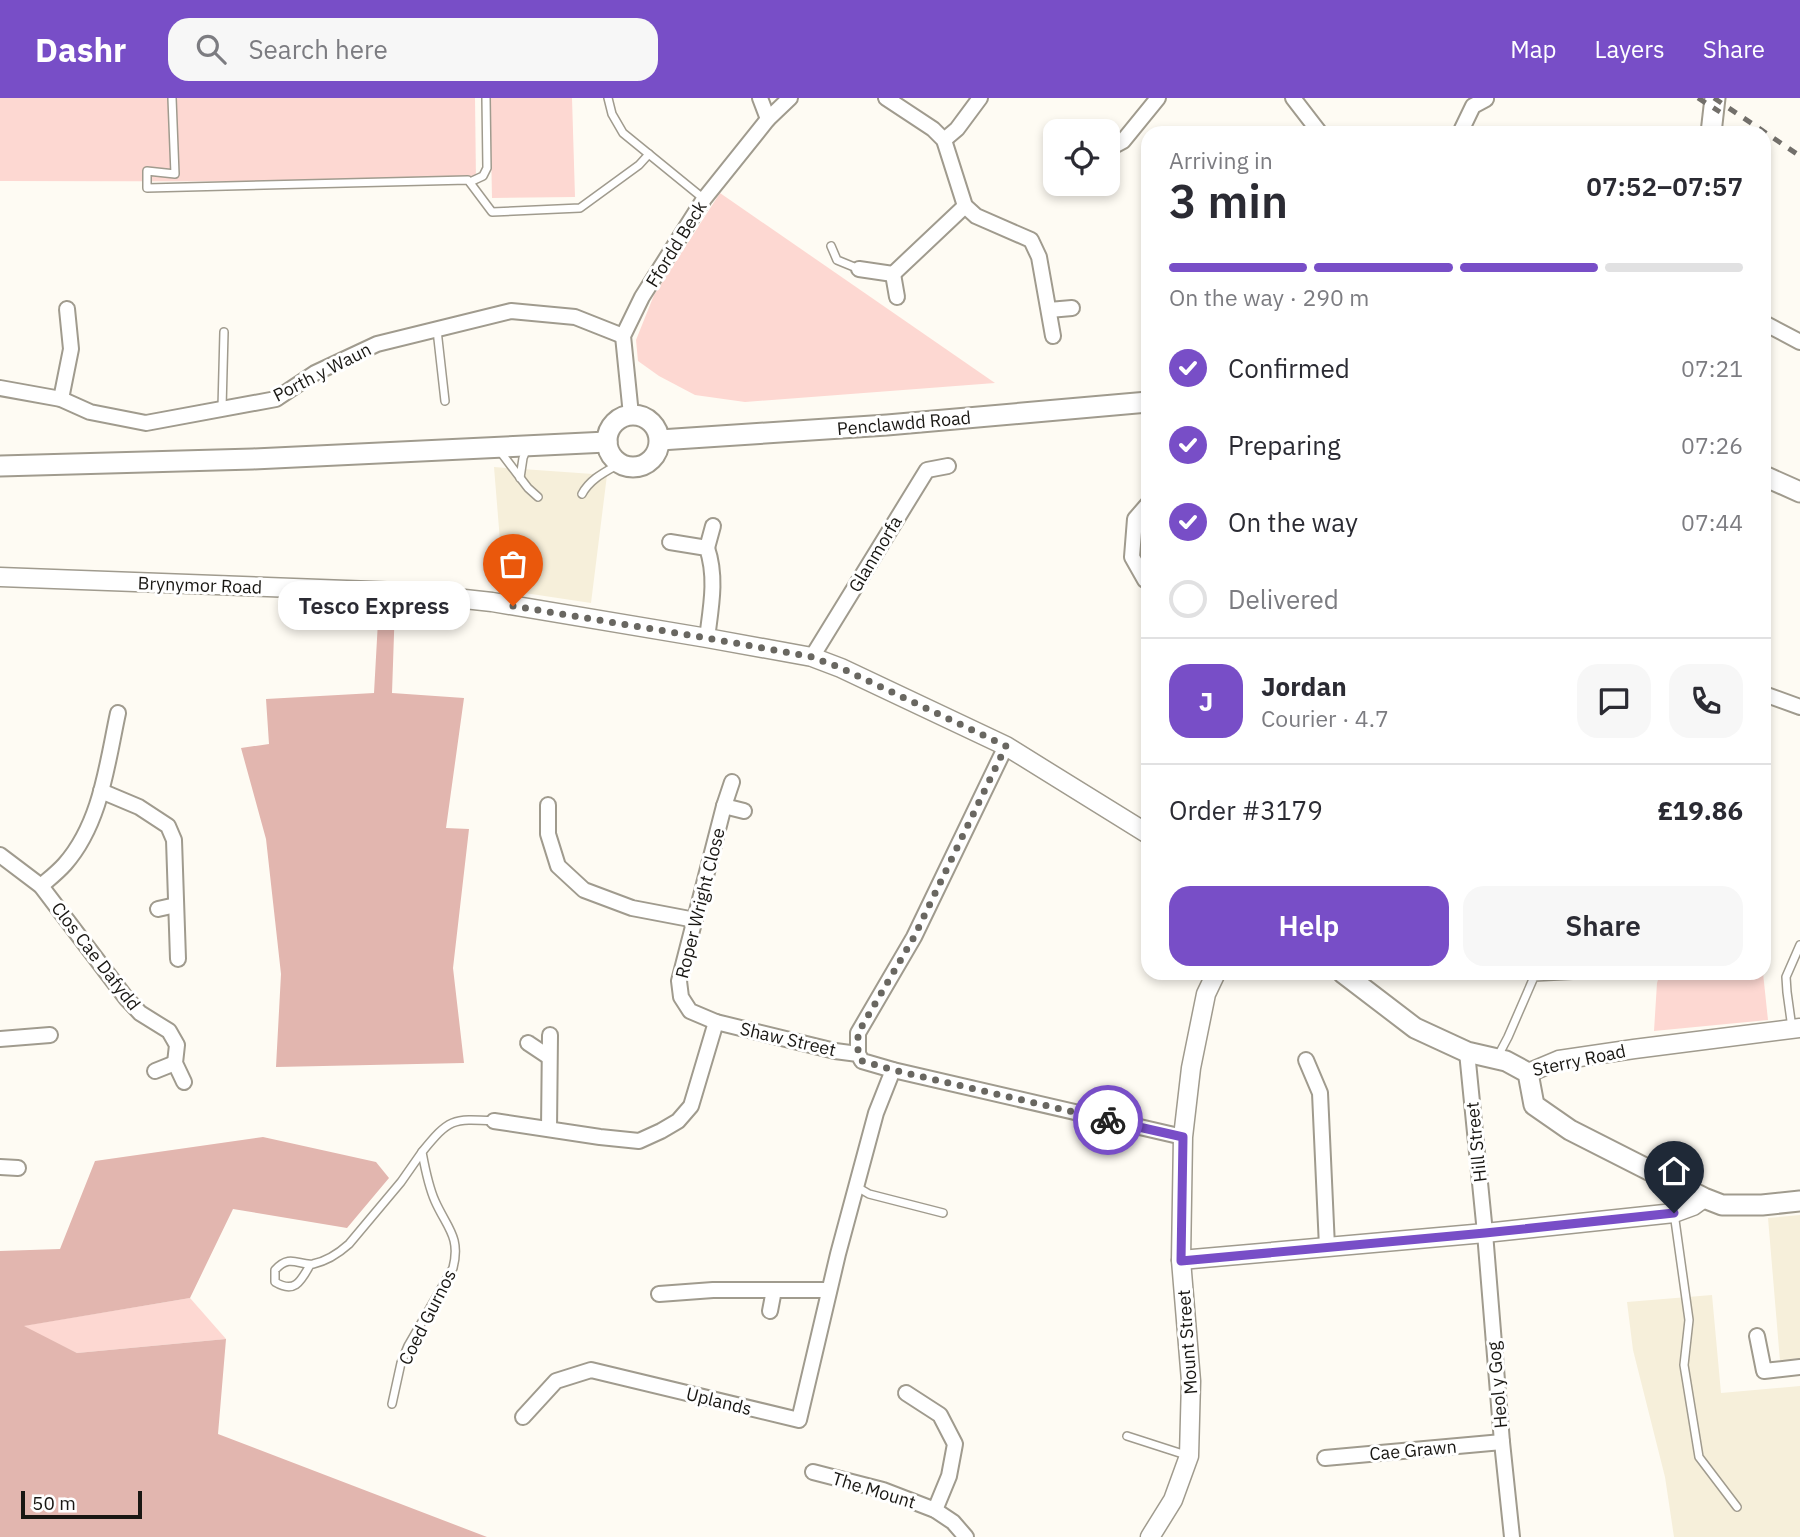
<!DOCTYPE html>
<meta charset="utf-8">
<style>
body{margin:0;font-family:"IBM Plex Sans",sans-serif;background:#f7f7f7;color:#2b2b33;height:100vh;display:flex;flex-direction:column;font-size:26px;white-space:nowrap}
*{box-sizing:border-box;margin:0}
p{font-size:23px;color:#7c7c81}
.icon{flex:none;width:38px;height:38px;fill:none;stroke:currentColor;stroke-width:2;stroke-linecap:round;stroke-linejoin:round}
.map{position:relative;flex:1;overflow:hidden}
.sheet{position:absolute;left:1141px;top:28px;width:630px;height:854px;display:flex;flex-direction:column;background:#fff;border-radius:21px;box-shadow:0 4px 10px #0003}
.sheet>*{flex:none}
.tools{position:absolute;left:1043px;top:21px;display:grid;gap:14px}
.tools a{display:grid;place-items:center;width:77px;height:77px;border-radius:14px;background:#fff;box-shadow:0 4px 10px #0003;font-size:35px}
.scale{position:absolute;left:21px;bottom:18px;width:121px;box-sizing:border-box;padding-left:7px;border:4px solid #191713;border-top:0;font-size:19px;line-height:24px;white-space:nowrap;color:#191713;-webkit-text-stroke:5px #fff;paint-order:stroke}
.pin{position:absolute;display:grid;place-items:center;width:60px;height:60px;color:#fff;margin:-72px -30px;border-radius:50% 50% 50% 0;rotate:-45deg;box-shadow:0 0 7px #0007}
.pin .icon{rotate:45deg}
.courier{position:absolute;display:grid;place-items:center;width:70px;height:70px;margin:-35px;border:5px solid #784ec7;border-radius:50%;background:#fff;color:#222;box-shadow:0 2px 9px #0007}
.bubble{position:absolute;height:49px;border-radius:21px;background:#fff;box-shadow:0 4px 10px #0003;font-size:23px;font-weight:600;line-height:49px;text-align:center}
.head em{font-style:normal;font-weight:600}
.head div{display:flex;flex-direction:column-reverse}
.head{display:flex;align-items:center;justify-content:space-between;height:119px;padding:0 28px}
h1{font-size:46px;font-weight:600;line-height:52px}
.bar{display:grid;grid-template-columns:repeat(4,1fr);gap:10px 7px;align-content:center;height:84px;padding:0 28px}
.bar i{height:9px;border-radius:5px;background:#e1e1e2}
.bar .on{background:#784ec7}
.bar p{grid-column:span 4}
.line{display:flex;align-items:center;gap:18px;padding:0 28px;border-top:2px solid #e1e1e2}
.line div{flex:1}
.round{display:grid;place-items:center;flex:none;width:74px;height:74px;border-radius:21px;background:#f7f7f7}
ol{padding:0 28px;list-style:none}
li{display:flex;align-items:center;gap:21px;height:77px}
li p{margin-inline-start:auto}
li .icon{padding:7px;border-radius:50%;background:#784ec7;color:#fff;stroke-width:4}
li:last-child{color:#7c7c81}
li i{width:38px;height:38px;border:4px solid #e1e1e2;border-radius:50%}
.action{display:flex;gap:14px;margin-top:auto;padding:14px 28px}
.action a{flex:1;height:80px;border-radius:21px;background:#784ec7;color:#fff;font-size:28px;font-weight:600;line-height:80px;text-align:center}
.action a+a{background:#f7f7f7;color:#2b2b33}
header{display:flex;align-items:center;gap:42px;box-sizing:border-box;height:98px;padding:0 35px;background:#784ec7;color:#fff}
header strong{font-size:33px}
nav{display:flex;gap:38px;margin-inline-start:auto;font-size:24px}
.search{width:490px;height:63px;background:#f7f7f7;display:flex;align-items:center;gap:18px;box-sizing:border-box;padding:0 24px;border-radius:21px;color:#7c7c81;font-size:26px}
.map>svg:first-child{display:block}
.built{fill:#f6efda}
.green{fill:#fdd8d2}
.forest{fill:#e2b6af}
.lines{fill:none;stroke-linecap:round;stroke-linejoin:round}
.service-casing{stroke:#a09b8e;stroke-width:10}
.minor-casing{stroke:#a09b8e;stroke-width:18}
.tertiary-casing{stroke:#a09b8e;stroke-width:21}
.secondary-casing{stroke:#a09b8e;stroke-width:23}
.service{stroke:#fff;stroke-width:7}
.minor{stroke:#fff;stroke-width:14}
.tertiary{stroke:#fff;stroke-width:18}
.secondary{stroke:#fff;stroke-width:19}
.rail{stroke:#726f6a;stroke-width:5;stroke-dasharray:9 9;stroke-linecap:butt}
.done{stroke:#696761;stroke-width:7;stroke-dasharray:0 12.6}
.route{stroke:#784ec7;stroke-width:9}
.labels{text-anchor:middle;dominant-baseline:central;stroke-width:6;stroke-linejoin:round;paint-order:stroke}
.street-label{font-size:18px;fill:#191713;stroke:#fff}
</style>
<header>
<strong>Dashr</strong>
<div class="search"><svg class="icon" aria-label="search" viewBox="0 0 24 24"><circle cx="10" cy="10" r="6"/><path d="M15 15l6 6"/></svg>Search here</div>
<nav><a>Map</a><a>Layers</a><a>Share</a></nav>
</header>
<div class="map">
<svg width="1800" height="1439" viewBox="0 0 1800 1439">
<rect width="100%" height="100%" fill="#fefbf3"/>
<g class="built">
<polygon points="494,369 607,377 591,505 504,492"/>
<polygon points="1800,1117 1800,1262 1780,1263 1768,1120"/>
<polygon points="1712,1197 1721,1295 1800,1288 1800,1439 1674,1439 1665,1379 1633,1252 1627,1204"/>
</g>
<g class="green">
<polygon points="0,0 475,0 476,84 0,83"/>
<polygon points="490,0 572,0 575,99 492,100"/>
<polygon points="720,95 995,285 745,304 695,297 659,278 638,263 636,242 654,197"/>
<polygon points="1660,875 1763,875 1768,922 1654,933 1657,885"/>
<polygon points="190,1200 226,1241 77,1255 22,1228"/>
</g>
<g class="forest">
<polygon points="379,505 395,507 392,595 464,600 446,730 469,731 453,870 464,965 276,969 281,876 266,741 241,650 269,646 266,601 374,595"/>
<polygon points="263,1039 376,1064 389,1080 347,1130 233,1111 190,1200 24,1228 77,1255 226,1241 218,1336 487,1439 0,1439 0,1153 60,1151 95,1063"/>
</g>
<g class="lines">
<defs>
<g id="service">
<polyline points="172,0 175,76 147,73 147,90 468,82 492,114 580,110 639,67 649,56"/>
<polyline points="608,0 612,16 623,35 704,101"/>
<polyline points="470,84 483,78 487,70 486,0"/>
<polyline points="831,148 837,162 859,171"/>
<polyline points="437,232 445,303"/>
<polyline points="222,310 224,234"/>
<polyline points="499,352 528,390 538,399"/>
<polyline points="520,380 523,360 527,350"/>
<path d="M582,396C590,381 605,374 619,366"/>
<polyline points="1792,930 1787,894 1786,879 1800,847"/>
<polyline points="1498,958 1508,939 1534,879 1573,877 1574,875"/>
<polyline points="857,1089 869,1096 943,1115"/>
<polyline points="1674,1115 1689,1222 1684,1267 1699,1359 1737,1409"/>
<path d="M310,1167C301,1183 295,1196 275,1184V1172C290,1155 299,1168 313,1166C327,1163 339,1155 349,1146L401,1084L422,1054"/>
<path d="M392,1306L401,1265L408,1248L453,1170C461,1139 447,1130 435,1103C428,1087 425,1070 422,1054C449,1021 452,1020 494,1023"/>
<polyline points="1127,1338 1189,1358"/>
</g>
<g id="minor">
<polyline points="760,0 768,21"/>
<polyline points="886,0 933,31 944,42 965,108 976,118 1031,142 1039,159 1053,238"/>
<polyline points="1293,0 1320,35"/>
<polyline points="1460,35 1473,8 1486,1"/>
<polyline points="944,42 957,31 980,0"/>
<polyline points="1108,51 1123,43 1158,0"/>
<polyline points="859,171 893,176 965,108"/>
<polyline points="893,176 897,199"/>
<polyline points="1049,212 1072,210"/>
<polyline points="1764,225 1800,244"/>
<polyline points="0,290 61,301 90,314 146,325 276,301 315,275 377,246 511,213 575,219 623,238"/>
<polyline points="61,301 71,251 67,211"/>
<polyline points="631,317 623,238 642,199 704,101 768,21 790,0"/>
<polyline points="1148,406 1135,421 1132,459 1145,482 1148,484"/>
<path d="M670,444L707,450C717,479 711,509 707,540"/>
<polyline points="707,450 713,428"/>
<polyline points="812,559 927,372 948,368"/>
<polyline points="1764,596 1800,609"/>
<polyline points="732,684 724,708 679,883 681,899 690,913 716,924 835,953 858,956 862,963 893,972 1183,1039"/>
<polyline points="101,693 139,709 168,728 174,742 178,861"/>
<polyline points="548,707 548,736 558,768 584,792 632,810 695,822"/>
<polyline points="724,708 744,713"/>
<polyline points="0,757 41,788 126,900 140,915 169,933 177,947 175,965 184,984"/>
<path d="M41,788C49,781 58,774 65,766C101,725 107,666 118,615"/>
<polyline points="158,811 176,807"/>
<polyline points="0,941 50,937"/>
<polyline points="528,945 549,959"/>
<polyline points="1467,954 1485,1135 1502,1344 1512,1439"/>
<polyline points="858,956 858,935 914,839 1006,648"/>
<polyline points="1306,962 1320,995 1327,1149"/>
<polyline points="155,973 175,965"/>
<polyline points="494,1023 600,1039 639,1043 661,1033 678,1023 691,1008 716,924"/>
<polyline points="549,1031 550,937"/>
<polyline points="0,1069 18,1070"/>
<polyline points="659,1196 713,1192 829,1192"/>
<polyline points="770,1213 774,1192"/>
<polyline points="1757,1238 1764,1273 1800,1269"/>
<polyline points="906,1295 940,1317 955,1346 949,1378 935,1412"/>
<polyline points="523,1319 556,1283 591,1272 799,1322 838,1156 876,1015 893,972"/>
<polyline points="1325,1360 1502,1344"/>
<polyline points="813,1374 883,1392 935,1412 953,1424 966,1439"/>
</g>
<g id="tertiary">
<polyline points="0,479 400,494 492,504 707,540 812,559 841,570 1006,648 1148,736"/>
<polyline points="1528,975 1559,962 1634,951 1800,930"/>
<polyline points="1181,1162 1485,1135 1674,1115 1693,1108 1704,1100"/>
<polyline points="1150,1439 1173,1402 1189,1358 1191,1283 1181,1162 1183,1039 1191,970 1206,896 1216,875"/>
</g>
<g id="secondary">
<polyline points="1711,35 1715,0"/>
<circle cx="633" cy="343" r="26"/>
<polyline points="660,342 887,327 1148,304"/>
<polyline points="0,368 253,361 607,344"/>
<polyline points="1764,378 1800,394"/>
<polyline points="1343,875 1415,930 1467,954 1506,963 1528,975 1534,1007 1570,1032 1704,1100 1722,1107 1762,1107 1800,1103"/>
</g>
</defs>
<use href="#service" class="service-casing"/>
<use href="#minor" class="minor-casing"/>
<use href="#tertiary" class="tertiary-casing"/>
<use href="#secondary" class="secondary-casing"/>
<use href="#service" class="service"/>
<use href="#minor" class="minor"/>
<use href="#tertiary" class="tertiary"/>
<use href="#secondary" class="secondary"/>
<g class="rail">
<polyline points="1698,0 1720,14"/>
<polyline points="1714,0 1800,58"/>
</g>
</g>
<g class="lines">
<polyline class="done" points="513,508 707,540 812,559 841,570 1006,648 914,839 858,935 858,956 862,963 893,972 1108,1022"/>
<polyline class="route" points="1108,1022 1183,1039 1181,1163 1485,1135 1674,1115"/>
</g>
<g class="labels">
<g class="street-label">
<text transform="translate(676 146) rotate(-58)">Ffordd Beck</text>
<text transform="translate(322 274) rotate(-27)">Porth y Waun</text>
<text transform="translate(904 325) rotate(-5)">Penclawdd Road</text>
<text transform="translate(875 456) rotate(-59)">Glanmorfa</text>
<text transform="translate(200 487) rotate(2)">Brynymor Road</text>
<text transform="translate(700 805) rotate(-76)">Roper Wright Close</text>
<text transform="translate(96 858) rotate(52)">Clos Cae Dafydd</text>
<text transform="translate(788 941) rotate(13)">Shaw Street</text>
<text transform="translate(1579 962) rotate(-12)">Sterry Road</text>
<text transform="translate(1476 1044) rotate(-96)">Hill Street</text>
<text transform="translate(427 1219) rotate(-63)">Coed Gurnos</text>
<text transform="translate(1187 1244) rotate(-94)">Mount Street</text>
<text transform="translate(1497 1287) rotate(-95)">Heol y Gog</text>
<text transform="translate(719 1303) rotate(14)">Uplands</text>
<text transform="translate(1413 1352) rotate(-5)">Cae Grawn</text>
<text transform="translate(874 1392) rotate(17)">The Mount</text>
</g>
</g>
</svg>
<div class="tools">
<a><svg class="icon" aria-label="locate" viewBox="0 0 24 24"><circle cx="12" cy="12" r="6"/><path d="M12 2v4M12 18v4M2 12h4M18 12h4"/></svg></a>
</div>
<div class="scale">50 m</div>
<div class="pin" style="left:513px;top:508px;background:#ea580c"><svg class="icon" aria-label="bag" viewBox="0 0 24 24"><path d="M5 8h14l-1 12H6zM9 8a3 3 0 0 1 6 0"/></svg></div>
<div class="pin" style="left:1674px;top:1115px;background:#1f2937"><svg class="icon" aria-label="home" viewBox="0 0 24 24"><path d="M3 11l9-7 9 7M6 9v11h12V9"/></svg></div>
<div class="courier" style="left:1108px;top:1022px"><svg class="icon" aria-label="bike" viewBox="0 0 24 24"><circle cx="6" cy="16" r="4"/><circle cx="18" cy="16" r="4"/><path d="M6 16l4-8h5l3 8M10 8l3 8H6M13 5h3"/></svg></div>
<div class="bubble" style="left:278px;top:483px;width:192px">Tesco Express</div>
<section class="sheet">
<div class="head"><div><h1>3 min</h1><p>Arriving in</p></div><em>07:52–07:57</em></div>
<div class="bar"><i class="on"></i><i class="on"></i><i class="on"></i><i></i><p>On the way · 290 m</p></div>
<ol>
<li><svg class="icon" aria-label="check" viewBox="0 0 24 24"><path d="M5 12l5 5 9-10"/></svg>Confirmed<p>07:21</p></li>
<li><svg class="icon" aria-label="check" viewBox="0 0 24 24"><path d="M5 12l5 5 9-10"/></svg>Preparing<p>07:26</p></li>
<li><svg class="icon" aria-label="check" viewBox="0 0 24 24"><path d="M5 12l5 5 9-10"/></svg>On the way<p>07:44</p></li>
<li><i></i>Delivered</li>
</ol>
<div class="line" style="height:126px"><b class="round" style="background:#784ec7;color:#fff">J</b><div><b>Jordan</b><p>Courier · 4.7</p></div><a class="round"><svg class="icon" aria-label="chat" viewBox="0 0 24 24"><path d="M4 5h16v11H9l-5 4z"/></svg></a><a class="round"><svg class="icon" aria-label="phone" viewBox="0 0 24 24"><path d="M5 4h4l2 5-3 2q2 4 5 5l2-3 5 2v4C11 20 4 13 5 4z"/></svg></a></div>
<div class="line" style="height:91px"><div>Order #3179</div><b>£19.86</b></div>
<div class="action"><a>Help</a><a>Share</a></div>
</section>
</div>
